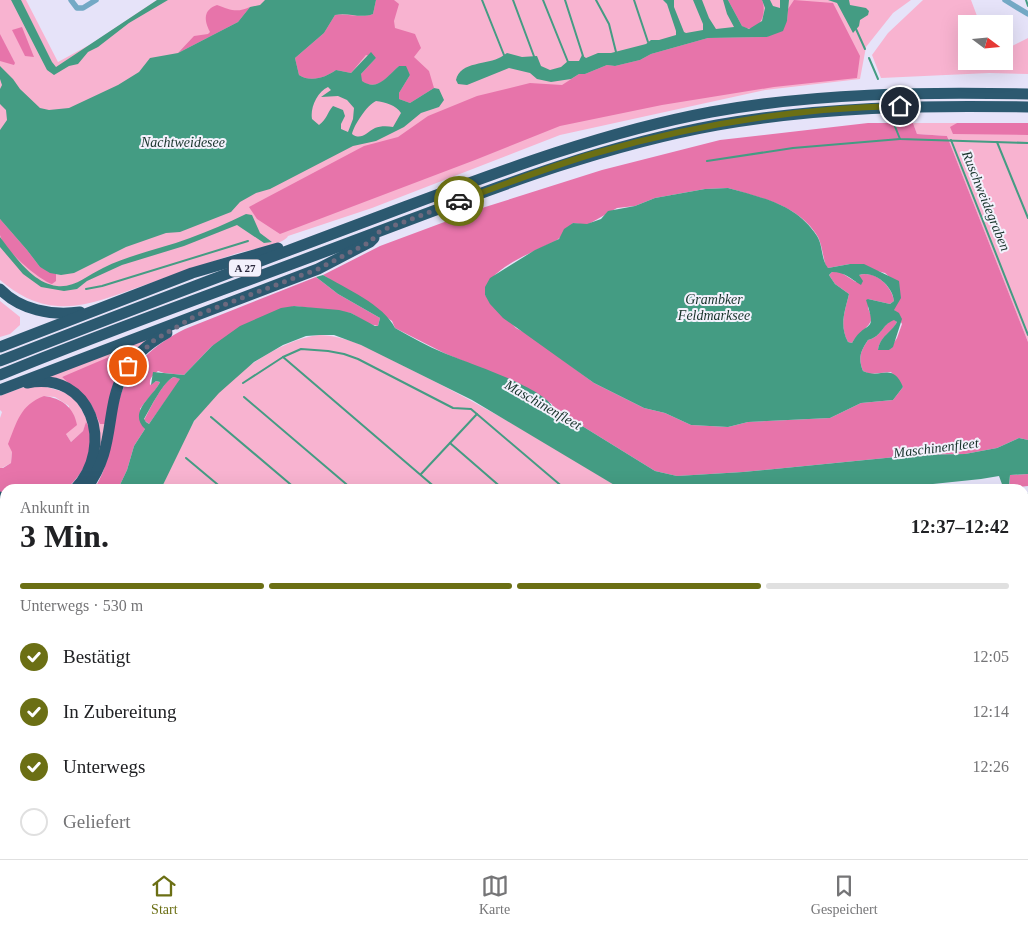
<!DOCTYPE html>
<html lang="de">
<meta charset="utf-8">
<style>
body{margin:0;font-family:Georgia,serif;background:#f6f6f6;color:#202124;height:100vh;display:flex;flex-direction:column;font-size:19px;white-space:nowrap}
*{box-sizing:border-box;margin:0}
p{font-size:16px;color:#757577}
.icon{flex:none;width:28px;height:28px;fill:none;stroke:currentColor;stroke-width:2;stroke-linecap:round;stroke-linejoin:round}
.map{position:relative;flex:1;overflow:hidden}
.panel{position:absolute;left:0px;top:484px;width:1029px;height:376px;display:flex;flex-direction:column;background:#fff;border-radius:15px 15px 0 0;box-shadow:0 5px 20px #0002}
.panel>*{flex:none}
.needle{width:32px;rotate:106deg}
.fabs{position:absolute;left:958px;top:15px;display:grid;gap:10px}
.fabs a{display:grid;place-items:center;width:55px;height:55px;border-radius:0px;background:#fff;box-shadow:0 5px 20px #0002;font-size:25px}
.pin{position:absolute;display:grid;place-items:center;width:42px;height:42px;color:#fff;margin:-21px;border:2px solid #fff;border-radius:50%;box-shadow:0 1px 5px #0007}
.courier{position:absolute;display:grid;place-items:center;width:50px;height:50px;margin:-25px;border:4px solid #6b6f14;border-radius:50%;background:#fff;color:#222;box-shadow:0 1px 6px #0007}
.summary em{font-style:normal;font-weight:600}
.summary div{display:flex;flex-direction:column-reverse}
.summary{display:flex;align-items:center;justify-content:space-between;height:85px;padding:0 20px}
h1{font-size:32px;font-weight:600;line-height:38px}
.bar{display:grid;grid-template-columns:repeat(4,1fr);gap:8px 5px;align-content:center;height:60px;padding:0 20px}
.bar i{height:6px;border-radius:4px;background:#e0e0e0}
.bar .selected{background:#6b6f14}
.bar p{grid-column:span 4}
ol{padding:0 20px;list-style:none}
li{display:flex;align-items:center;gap:15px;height:55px}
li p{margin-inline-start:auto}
li .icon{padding:5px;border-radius:50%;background:#6b6f14;color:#fff;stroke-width:4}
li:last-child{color:#757577}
li i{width:28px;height:28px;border:2px solid #e0e0e0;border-radius:50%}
.dock{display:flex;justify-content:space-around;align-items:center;height:70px;border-top:1px solid #e0e0e0;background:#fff;font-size:14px;color:#757577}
.dock a{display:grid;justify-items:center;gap:2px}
.dock .selected{color:#6b6f14}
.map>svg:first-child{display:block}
.green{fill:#f8b3d0}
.forest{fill:#e774aa;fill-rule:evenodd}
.water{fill:#449c83;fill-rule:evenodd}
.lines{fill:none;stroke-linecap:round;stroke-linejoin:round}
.stream{stroke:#449c83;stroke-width:2}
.minor{stroke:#74a9c5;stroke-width:5.5}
.secondary{stroke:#2d8ab3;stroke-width:9}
.motorway{stroke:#2c5970;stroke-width:11}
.done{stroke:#6c697e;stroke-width:5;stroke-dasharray:0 9}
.route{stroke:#6b6f14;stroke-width:6}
.labels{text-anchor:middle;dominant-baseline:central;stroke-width:4;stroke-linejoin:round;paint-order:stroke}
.shield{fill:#f3f1fc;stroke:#676476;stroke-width:1}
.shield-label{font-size:11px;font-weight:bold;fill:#2b283c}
.water-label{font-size:14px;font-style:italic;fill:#18332b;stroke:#f3f1fc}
</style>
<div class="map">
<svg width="1028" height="859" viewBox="0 0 1028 859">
<rect width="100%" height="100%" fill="#e6e3f9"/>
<g class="green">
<path d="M0,0H26L58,62L91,44L157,0H911L893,13L866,47L860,79L765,90L560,135L372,208L288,236C283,246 244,250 232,255C202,265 172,276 142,286C115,295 87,308 58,306C36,305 16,294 0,280Z"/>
<polygon points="923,0 971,0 980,24 966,24 966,61 1004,61 1004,50 1028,38 1028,74 989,73 881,78 872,55 888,33"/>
<polygon points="913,123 957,123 956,125 1028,135 1028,342 947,136 917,134"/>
<polygon points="0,301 20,317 20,325 10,334 0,337"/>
<path d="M159,333L131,357L62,377C79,390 92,403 100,424H105L100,455L93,412L42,378Z"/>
<path d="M320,335C353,336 383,356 412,370C484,406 553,446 621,489H161C171,467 181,444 193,423C216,385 276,339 320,335Z"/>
<path d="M38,385C75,394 75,394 91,429L86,423L83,431L71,442L66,434L69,406L55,397L44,396L12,452L11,463L2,468H0V418L2,412L0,410V396L21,388Z"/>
<polygon points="1028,495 1028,859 68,859 63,855 1024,855 1024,496"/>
<polygon points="0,586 5,586 5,806 0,801"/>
<polygon points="0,832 5,836 5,855 27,855 31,859 0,859"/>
</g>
<g class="forest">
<path d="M376,0H394L399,4L394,21L395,28L415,34L421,48L414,57L429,71L434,88L410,103L399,99V93L410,75L405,66H399C387,77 378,92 361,81V74L376,58L366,55L351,73L336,70C326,77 311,83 299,75L295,58L324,33L335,15C348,13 360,19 373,14Z"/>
<path d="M728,0H762C768,14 758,36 742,26Z"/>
<polygon points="794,0 833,3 860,56 857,78 774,87 662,105 560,126 475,160 280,234 257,219 249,207 364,146 398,137 428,116 477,96 530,83 562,85 579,74 585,74 607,65 615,66 640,60 651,54 708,38 767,37 787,21 788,9"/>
<path d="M217,5C230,10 237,13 250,7L238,22L178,53L194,36L208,34L210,32C204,20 203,10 217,5Z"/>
<polygon points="22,27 34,57 25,56 12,30"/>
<polygon points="0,34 15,63 14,65 0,61"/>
<path d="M868,123H913L917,134L947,136L1028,342V440L1019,438L997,448L965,454L916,455L743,472L677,476L655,471L553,408L552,404L516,383L444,353L395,328L392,321L323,275L380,246L482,208L602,170L720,140ZM728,188C761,198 799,205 818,237C822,245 823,257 826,267L828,268L850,264L885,273L893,280L894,310L902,324L897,338L889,350H878C880,336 892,333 897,322L894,319C881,325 883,336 868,340C860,352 858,358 863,371L870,374L891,372L903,387L893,400L861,403L830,418L748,422L728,427L691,425L665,413L644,408L594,383L529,335L516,328L485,295C484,269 537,251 557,240C563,236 569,228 573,223L587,225L617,208L635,206L655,198L705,189Z"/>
<polygon points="957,123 1028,123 1028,135 953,134 950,127"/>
<path d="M0,219L27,250L40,267L56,274V281L52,284C39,280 3,249 0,235C0,230 0,224 0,219Z"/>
<path d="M832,272H840L856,282L859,275C875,270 892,286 894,301L890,304L868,299V308L872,318C869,329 858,332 852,343L848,342C839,325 845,311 849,294L835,284L829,275Z"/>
<path d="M316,277L338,294L380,318L378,326L369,324L351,313L294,306L212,346L184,375L164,373L158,371C153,375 149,378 150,385L156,381L160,382C156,391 146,400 140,409L145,429L134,446L127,470L118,489H94C112,462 110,434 118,404C127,368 153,345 185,329Z"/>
<polygon points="123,351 131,357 105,424 100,424 91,404 62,377"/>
<path d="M174,377L181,379L149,424L144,420C150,409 163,381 174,377Z"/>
<path d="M44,396C61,398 74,407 77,425L66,434L71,442L83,431L86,422C101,444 84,474 66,489H5V494L0,492V468H3L11,463L12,452L8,444C17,422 20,405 44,396Z"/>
<polygon points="1028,474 1028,486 1009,488 1010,475"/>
</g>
<g class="water">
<polygon points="11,0 21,0 52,62 56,67 157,0 168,0 129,23 98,47 88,52 78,64 69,66 54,75 47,70"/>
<path d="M265,0H376L373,14C360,19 348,12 335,15L324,33L295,58L299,75C311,83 326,77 336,70L351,73L371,52L376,58L361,74L362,81C378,92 387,76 399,66H406L410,75L399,93V99L410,103L434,88L439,89L444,100L439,107L421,113L404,127L376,141L353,146L270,189L256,193L240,202L231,212L180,232L166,233L126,247L74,273L61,275L50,273L40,267L27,250L0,219V130L7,120L6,110L0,104V89L2,85L0,79V66L13,79L20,89L40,108L49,110L69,108L118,85L139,72L150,58L178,53L238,22L250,7L260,5ZM328,87L331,90L321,97L338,96L347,100L354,108L353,119L348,132L341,129V124L345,116L343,110L333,106C327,113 327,119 319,125L312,119C310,108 317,92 328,87ZM376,101C385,102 396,105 401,113L393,127C387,126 380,126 375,128C367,132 361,141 352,134C354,125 367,105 376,101Z"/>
<path d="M663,0H674V7L684,32L686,33L703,30V24L693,0H702L709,18L716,29L734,27L727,14L723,0H728L742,26L749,29L762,21L765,8L762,0H770L773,6L780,8V0H789L787,21L783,31L767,37L708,38L651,54L640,60L615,66L607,65L585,74H579L571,79L551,82L537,79L530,73L509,68L467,85L458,84L456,80C460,61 488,65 501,57C503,56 505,54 507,53L522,57L537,56L541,66L550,70L561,67L568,61H579L582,55L586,58L598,53H611L646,44L651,40H659L676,35V31L667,4Z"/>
<polygon points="828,0 849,0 850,5 866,8 869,11 868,15 860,20 859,26 853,33 837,3"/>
<path d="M728,188C763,198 796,204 817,236C823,245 821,260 828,268L850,264H864L899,281L901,298L894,310L899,313L902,319L893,347L889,350H878C880,336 891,333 897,322L894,320C881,325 883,336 868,340C860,352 858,358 863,371C881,380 892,361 903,387L893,400L861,403L830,418L748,422L728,427L691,425L665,413L644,408L594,383L503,318L490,304L485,295V287L490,278L535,250L559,239L564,229L573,223L587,224L601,219L608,211L635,206L655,198L705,189ZM832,272C845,272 851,279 861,285L863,281L859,275C875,270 893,287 894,301L890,304L868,299L866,300C878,336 866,318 852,343L848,342C839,325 845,311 849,294L835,284L829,275Z"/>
<path d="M246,214L252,215L260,233L272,242L264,243L237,225L184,246L122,265L87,281L77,289L64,291L41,287L23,274L0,247V237C14,255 32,283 57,286C75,288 88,275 103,268C131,254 161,249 190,238C209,231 228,223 246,214Z"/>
<path d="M323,275C345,288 384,305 395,328C411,337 427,346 444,353C465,362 546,388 553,408L655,471L677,476L743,472L916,455L965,454L997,448L1019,438L1028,440V474L1010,475L1009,486L1006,488L1003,487L999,476L981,479L885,489H621L472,400L361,345L334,335H320L306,336L283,345L254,362L219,393L194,421L161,489H118L127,470L134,446L145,429C127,412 154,396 160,382L156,381L151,385L153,372L184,375L212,346L240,326L281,308L294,306L339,310L351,313L375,326H378L380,318L338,294L316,277ZM174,377L180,379L149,424L146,422L144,419C150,409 164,380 174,377Z"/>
</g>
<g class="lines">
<g class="stream">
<polyline points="482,0 504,55"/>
<polyline points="513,0 535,59"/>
<polyline points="543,0 568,62"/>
<polyline points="565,0 583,56"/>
<polyline points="596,0 609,24 616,52"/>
<polyline points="634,0 648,42"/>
<polyline points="1026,0 1028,6"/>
<polyline points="856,29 865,49"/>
<polyline points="869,58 878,79"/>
<polyline points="892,119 900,139 1028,143"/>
<polyline points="951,140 1028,335"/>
<polyline points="997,142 1028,218"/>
<polyline points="707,161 793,148 900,139"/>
<polyline points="86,289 102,286 248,241"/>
<polyline points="283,357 437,489"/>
<polyline points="243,383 283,357 301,349 328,351 344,354 358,359 453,408 471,409 565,489"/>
<polyline points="244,397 352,489"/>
<polyline points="211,417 296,489"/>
<polyline points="450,443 503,489"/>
<polyline points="186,458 223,489"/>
<polyline points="421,474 477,414"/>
<polyline points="1024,494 1028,494"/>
<polyline points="1024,596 1028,600"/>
<polyline points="0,603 5,607"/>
<polyline points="1024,640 1028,643"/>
<polyline points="1024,680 1028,684"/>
<polyline points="1024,720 1028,724"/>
<polyline points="1024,762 1028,765"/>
<polyline points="1024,802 1028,805"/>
<polyline points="0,803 5,807"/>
<polyline points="0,831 5,835"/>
<polyline points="1024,839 1028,843"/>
<polyline points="28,855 32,859"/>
<polyline points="61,855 66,859"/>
<polyline points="118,855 123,859"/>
<polyline points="197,855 202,859"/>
<polyline points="295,855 300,859"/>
<polyline points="385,855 390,859"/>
<polyline points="422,855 427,859"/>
<polyline points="487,855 492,859"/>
<polyline points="522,855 527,859"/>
<polyline points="567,855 572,859"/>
<polyline points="657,855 662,859"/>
<polyline points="695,855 699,859"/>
<polyline points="739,855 744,859"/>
<polyline points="791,855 796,859"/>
<polyline points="870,855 875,859"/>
<polyline points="906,855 911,859"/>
<polyline points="952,855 956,859"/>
<polyline points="998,855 1003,859"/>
<polyline points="441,859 444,855"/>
</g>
<g class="minor">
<polyline points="71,0 77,8 83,8 96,0"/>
<polyline points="1005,0 1028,14"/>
</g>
<g class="secondary">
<polyline points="0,818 5,822"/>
<polyline points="43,855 48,859"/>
</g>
<g class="motorway">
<path d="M0,289C20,310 52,316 80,312"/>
<polyline points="0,347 192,273 278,248"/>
<path d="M0,361C127,311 255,263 383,215C490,175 598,133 711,112C816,93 922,92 1028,94"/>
<path d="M0,375C114,328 232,287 348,243C469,198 589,148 717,125C821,107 922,105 1028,107"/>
<path d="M27,383C91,370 116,446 75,489"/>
<polyline points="0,390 318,269 370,242 374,238"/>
<path d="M86,489C129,433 87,378 167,333"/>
<polyline points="0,497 5,499"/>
<polyline points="0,507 5,509"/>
</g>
</g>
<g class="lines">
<polyline class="done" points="128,366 153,341 197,315 318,269 370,242 380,231 459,201"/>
<path class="route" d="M459,201C504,184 549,167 596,153C694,125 798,108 900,106"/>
</g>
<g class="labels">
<rect class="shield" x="229" y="259.5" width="32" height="17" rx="4"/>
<g class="shield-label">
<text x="245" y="268">A 27</text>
</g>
<g class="water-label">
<text x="183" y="142">Nachtweidesee</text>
<text transform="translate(986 201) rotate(68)">Ruschweidegraben</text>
<text x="714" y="299">Grambker<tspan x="714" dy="16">Feldmarksee</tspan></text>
<text transform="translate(543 405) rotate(30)">Maschinenfleet</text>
<text transform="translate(936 448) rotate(-7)">Maschinenfleet</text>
</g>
</g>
</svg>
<div class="fabs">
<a><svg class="needle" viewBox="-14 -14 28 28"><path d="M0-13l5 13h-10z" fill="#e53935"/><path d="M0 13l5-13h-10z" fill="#757577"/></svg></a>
</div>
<div class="pin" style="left:128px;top:366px;background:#ea580c"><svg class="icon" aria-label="bag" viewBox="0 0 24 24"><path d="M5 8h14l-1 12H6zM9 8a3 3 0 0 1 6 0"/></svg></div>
<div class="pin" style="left:900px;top:106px;background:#1f2937"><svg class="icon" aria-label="home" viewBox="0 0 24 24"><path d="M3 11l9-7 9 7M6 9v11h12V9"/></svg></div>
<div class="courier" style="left:459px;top:201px"><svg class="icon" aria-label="car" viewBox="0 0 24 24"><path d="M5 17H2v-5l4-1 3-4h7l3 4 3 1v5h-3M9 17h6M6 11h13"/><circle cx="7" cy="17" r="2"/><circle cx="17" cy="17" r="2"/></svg></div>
<section class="panel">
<div class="summary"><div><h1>3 Min.</h1><p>Ankunft in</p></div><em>12:37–12:42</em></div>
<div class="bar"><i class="selected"></i><i class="selected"></i><i class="selected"></i><i></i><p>Unterwegs · 530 m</p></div>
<ol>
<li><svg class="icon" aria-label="check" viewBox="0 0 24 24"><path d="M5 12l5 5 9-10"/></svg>Bestätigt<p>12:05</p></li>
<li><svg class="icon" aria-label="check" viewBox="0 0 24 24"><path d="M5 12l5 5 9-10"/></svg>In Zubereitung<p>12:14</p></li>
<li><svg class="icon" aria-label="check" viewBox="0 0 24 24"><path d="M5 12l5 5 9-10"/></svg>Unterwegs<p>12:26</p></li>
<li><i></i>Geliefert</li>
</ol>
</section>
</div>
<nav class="dock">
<a class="selected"><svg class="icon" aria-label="home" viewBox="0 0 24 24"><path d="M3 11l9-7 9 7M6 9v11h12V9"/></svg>Start</a>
<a><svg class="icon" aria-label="map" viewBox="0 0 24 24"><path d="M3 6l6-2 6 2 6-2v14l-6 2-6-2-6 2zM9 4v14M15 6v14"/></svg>Karte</a>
<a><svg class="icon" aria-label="saved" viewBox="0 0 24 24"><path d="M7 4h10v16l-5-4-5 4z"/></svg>Gespeichert</a>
</nav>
